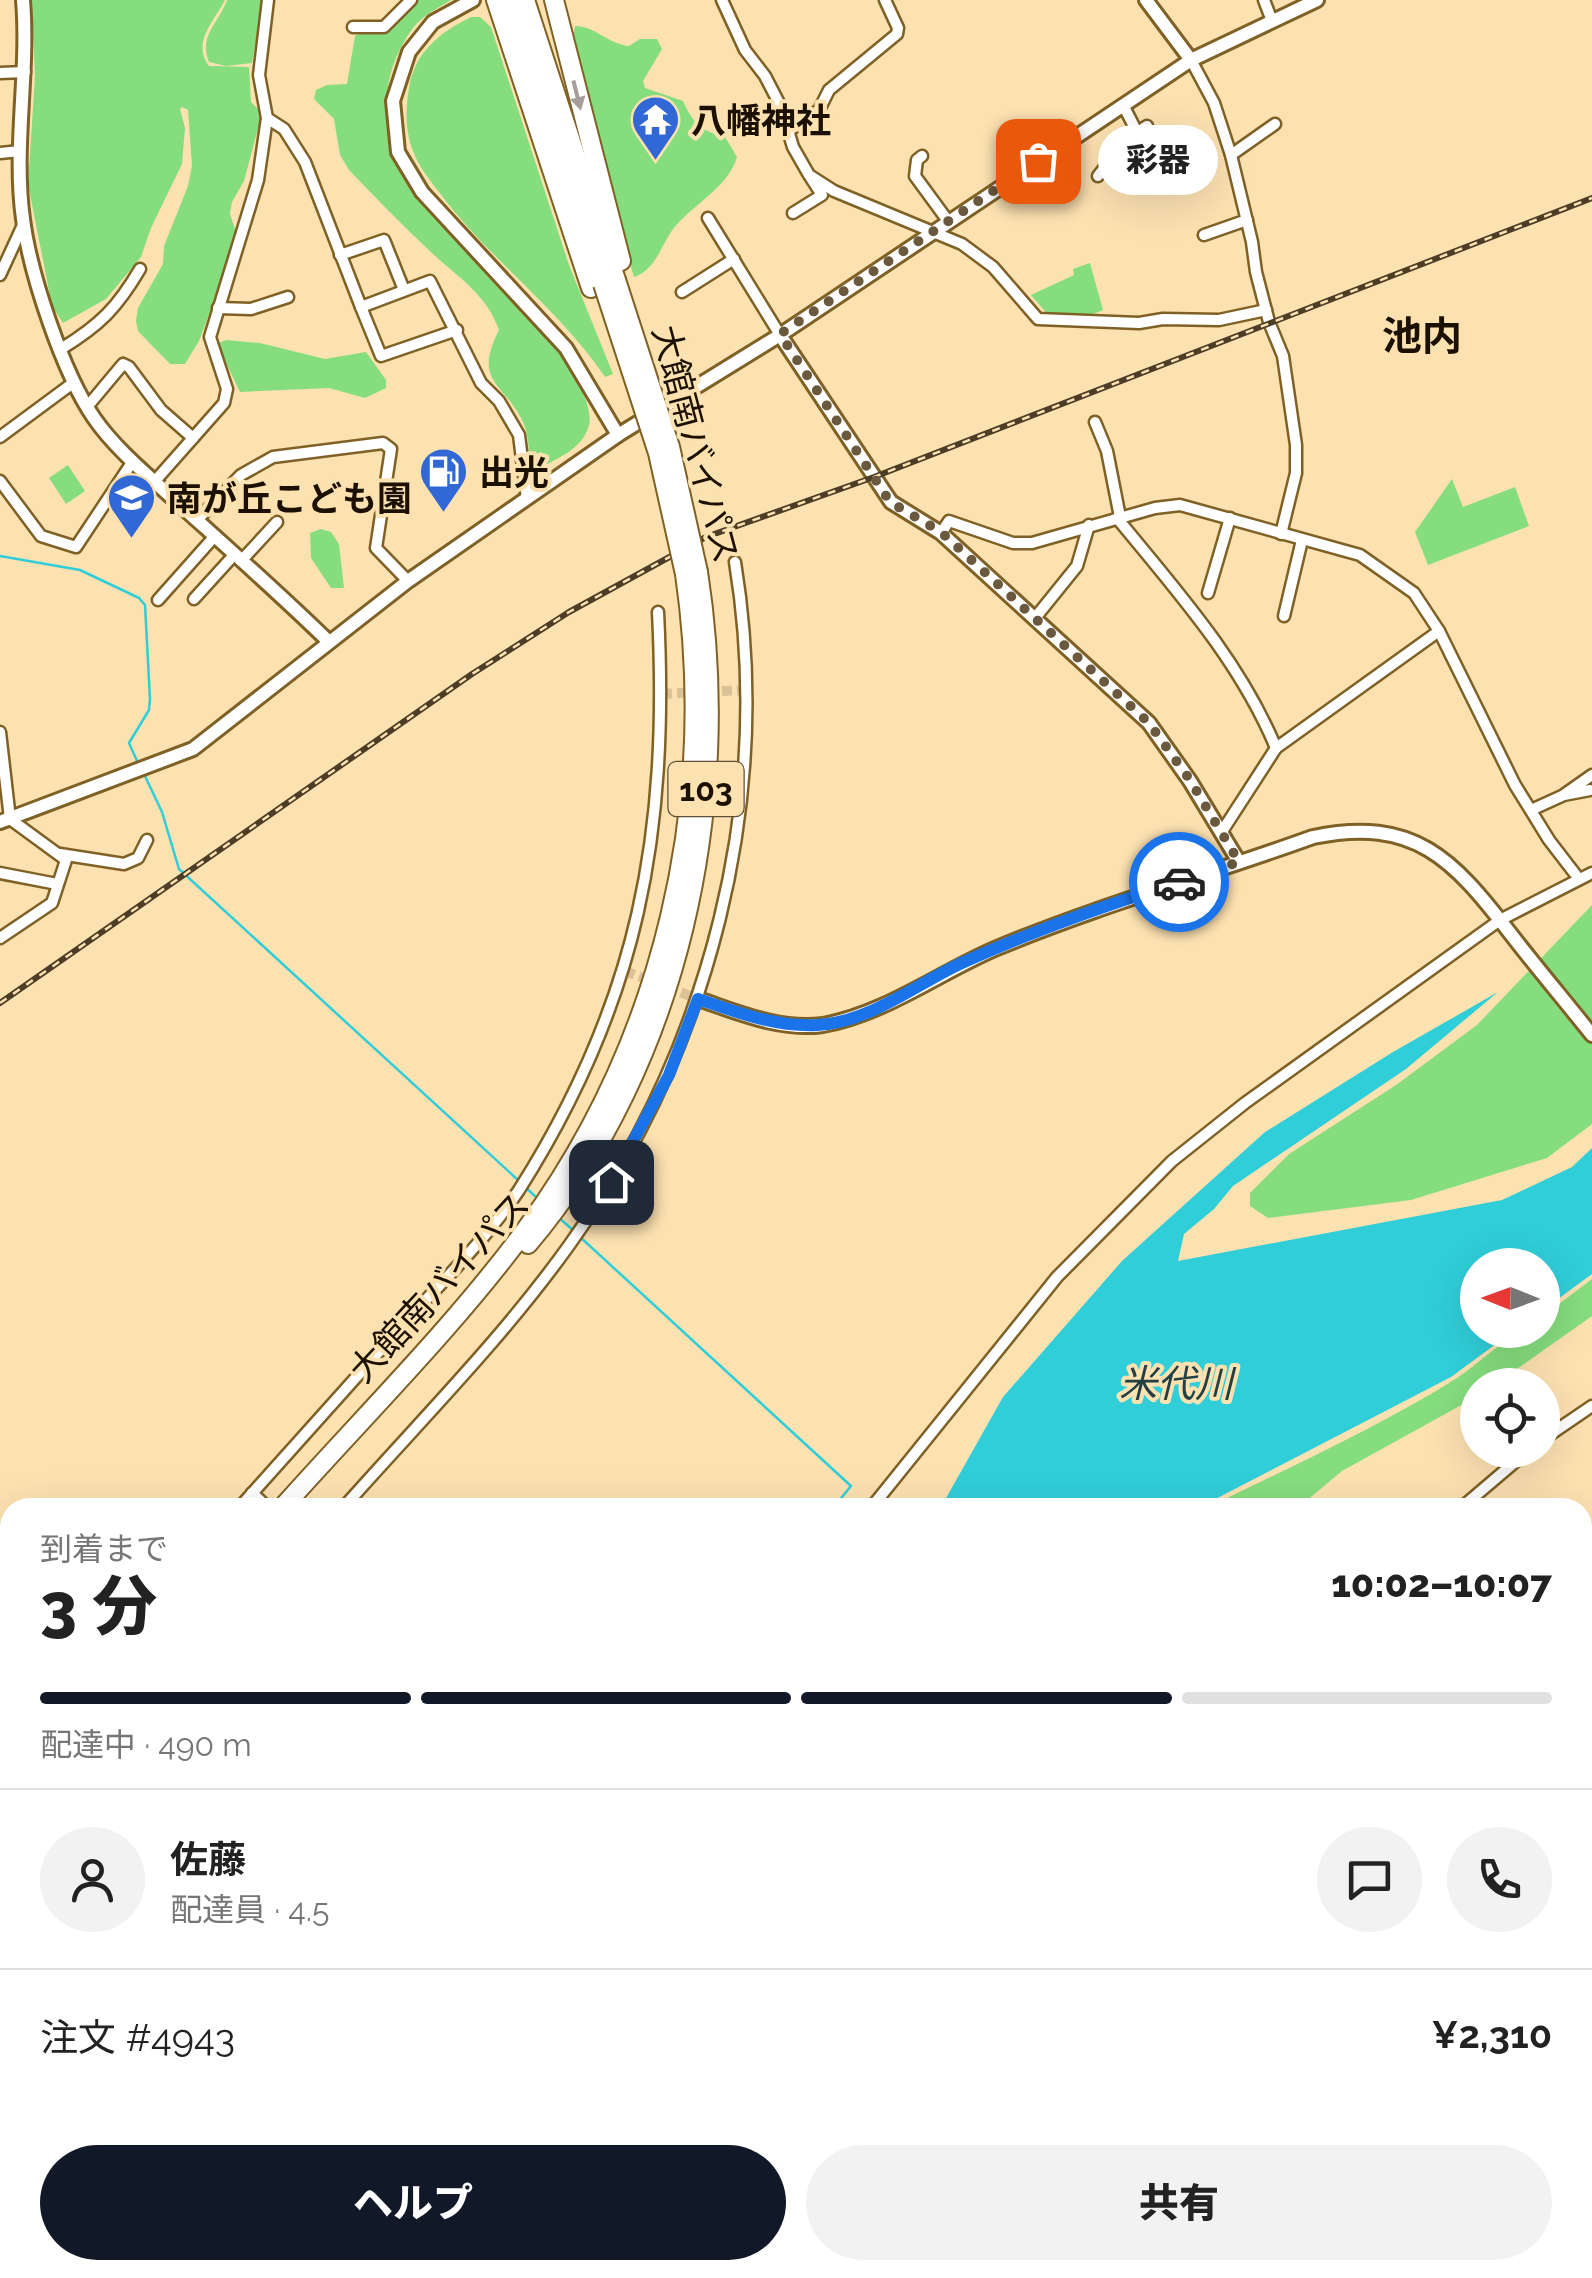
<!DOCTYPE html>
<html lang="ja">
<meta charset="utf-8">
<style>
body{margin:0;font-family:Raleway,"Noto Sans JP",sans-serif;background:#f2f2f2;color:#222;height:100vh;display:flex;flex-direction:column;font-size:38px;white-space:nowrap}
*{box-sizing:border-box;margin:0}
p{font-size:32px;color:#767676}
.icon{flex:none;width:55px;height:55px;fill:none;stroke:currentColor;stroke-width:2;stroke-linecap:round;stroke-linejoin:round}
.map{position:relative;flex:1;overflow:hidden}
.side{position:absolute;left:0px;top:1498px;width:1592px;height:782px;display:flex;flex-direction:column;background:#fff;border-radius:30px 30px 0 0;box-shadow:0 10px 40px #0002}
.side>*{flex:none}
.needle{width:65px;rotate:271deg}
.fabs{position:absolute;left:1460px;top:1248px;display:grid;gap:20px}
.fabs a{display:grid;place-items:center;width:100px;height:100px;border-radius:50%;background:#fff;box-shadow:0 10px 40px #0002;font-size:50px}
.pin{position:absolute;display:grid;place-items:center;width:85px;height:85px;color:#fff;margin:-42px;border-radius:20px;box-shadow:0 5px 15px #0006}
.courier{position:absolute;display:grid;place-items:center;width:100px;height:100px;margin:-50px;border:8px solid #1a73e8;border-radius:50%;background:#fff;color:#222;box-shadow:0 2px 12px #0007}
.bubble{position:absolute;height:70px;border-radius:35px;background:#fff;box-shadow:0 10px 40px #0002;font-size:32px;font-weight:800;line-height:70px;text-align:center}
.summary em{font-style:normal;font-weight:800}
.summary div{display:flex;flex-direction:column-reverse}
.summary{display:flex;align-items:center;justify-content:space-between;height:170px;padding:0 40px}
h1{font-size:65px;font-weight:800;line-height:75px}
.bar{display:grid;grid-template-columns:repeat(4,1fr);gap:15px 10px;align-content:center;height:120px;padding:0 40px}
.bar i{height:12px;border-radius:8px;background:#e0e0e0}
.bar .selected{background:#111827}
.bar p{grid-column:span 4}
.line{display:flex;align-items:center;gap:25px;padding:0 40px;border-top:2px solid #e0e0e0}
.line div{flex:1}
.round{display:grid;place-items:center;flex:none;width:105px;height:105px;border-radius:52px;background:#f2f2f2}
.action{display:flex;gap:20px;margin-top:auto;padding:20px 40px}
.action a{flex:1;height:115px;border-radius:60px;background:#111827;color:#fff;font-size:40px;font-weight:800;line-height:115px;text-align:center}
.action a+a{background:#f2f2f2;color:#222}
.map>svg:first-child{display:block}
.green{fill:#86dd7e}
.water{fill:#30ced9}
.lines{fill:none;stroke-linecap:round;stroke-linejoin:round}
.stream{stroke:#30ced9;stroke-width:2.5}
.minor-tunnel{stroke:#dac296;stroke-width:10;stroke-dasharray:10 5;stroke-linecap:butt}
.minor-casing{stroke:#7f6125;stroke-width:15}
.tertiary-casing{stroke:#7f6125;stroke-width:18}
.trunk-casing{stroke:#7f6125;stroke-width:22}
.minor{stroke:#fff;stroke-width:10}
.tertiary{stroke:#fff;stroke-width:12}
.trunk{stroke:#fff;stroke-width:18}
.rail-casing{stroke:#4d3d26;stroke-width:6}
.rail{stroke:#fce1b1;stroke-width:2.5;stroke-dasharray:8;stroke-linecap:butt}
.trunk-bridge-casing{stroke:#7f6125;stroke-width:22;stroke-linecap:butt}
.trunk-bridge{stroke:#fff;stroke-width:18}
.oneway{fill:#a49f99}
.done{stroke:#6a593e;stroke-width:10;stroke-dasharray:0 18}
.route{stroke:#1a73e8;stroke-width:12}
.labels{text-anchor:middle;dominant-baseline:central;stroke-width:8;stroke-linejoin:round;paint-order:stroke}
.shield{fill:#fce1b1;stroke:#5f4f35;stroke-width:2.5}
.shield-label{font-size:32px;font-weight:bold;fill:#1c1000}
.poi-label{font-size:35px;font-weight:bold;fill:#1c1000;stroke:#fce1b1;text-anchor:start}
.street-label{font-size:35px;fill:#1c1000;stroke:#fce1b1}
.water-label{font-size:38px;font-style:italic;fill:#224043;stroke:#fce1b1}
.quarter-label{font-size:40px;font-weight:bold;fill:#1c1000;stroke:#fce1b1}
</style>
<div class="map">
<svg width="1592" height="2278" viewBox="0 0 1592 2278">
<rect width="100%" height="100%" fill="#fce1b1"/>
<g class="green">
<path d="M32,0H225C215,20 191,43 209,66L249,67L251,102L260,111V121L244,181L232,202L230,214L238,238L199,341L185,364H170L138,331L136,321L138,308L163,264L164,246L188,186L192,166L188,110L182,107L180,109L185,128L182,164L151,228L141,257L106,299L63,323L52,306L28,184L35,77Z"/>
<path d="M227,0H263L252,63L226,66L209,62C198,36 219,23 227,0Z"/>
<path d="M417,0H451C438,8 422,16 413,28C374,81 380,144 416,196C454,235 601,372 589,425C583,449 558,458 538,469L531,467C529,453 529,433 522,420C502,381 473,382 499,330C487,295 459,278 433,254C404,227 376,198 349,170L340,155L334,119L314,99L316,90L327,85L347,84L355,36L365,31L385,29Z"/>
<path d="M471,17H480L491,27L569,265L613,374L605,377C561,311 494,263 445,200C435,186 422,172 415,156C405,134 405,112 409,88C414,53 440,32 471,17Z"/>
<path d="M575,26C595,26 608,44 629,46L640,39H657L662,49L643,81L645,88L683,101C693,123 701,131 725,137L737,157C728,188 693,204 673,229C661,245 656,270 634,277L600,158L573,40Z"/>
<polygon points="1090,263 1103,310 1081,319 1050,317 1031,295 1074,275 1073,269"/>
<polygon points="226,340 260,343 325,359 366,352 386,380 386,388 365,398 329,388 240,392 217,344"/>
<polygon points="68,465 85,491 66,504 49,478"/>
<polygon points="1452,479 1463,507 1515,487 1529,526 1428,565 1415,532"/>
<polygon points="321,529 331,532 339,544 344,588 331,588 311,558 310,533"/>
<polygon points="1592,905 1592,1124 1547,1158 1411,1200 1268,1218 1250,1206 1250,1193 1289,1154 1396,1085 1477,1025"/>
<path d="M1592,1279V1316L1494,1385H1478L1477,1396L1474,1398L1342,1471L1299,1507H1209C1292,1466 1379,1427 1457,1378C1485,1360 1508,1330 1542,1330L1543,1316Z"/>
</g>
<g class="water">
<polygon points="1498,992 1406,1069 1233,1186 1214,1209 1184,1234 1178,1261 1502,1200 1572,1167 1592,1148 1592,1274 1543,1310 1542,1265 1478,1265 1478,1330 1515,1330 1451,1377 1200,1507 941,1507 1003,1397 1122,1261 1265,1132 1393,1052"/>
<polygon points="509,2270 754,2270 752,2278 504,2278"/>
</g>
<g class="lines">
<g class="stream">
<polyline points="0,556 80,570 139,598 145,605 150,699 149,710 129,743 138,763"/>
<polyline points="144,774 162,812 179,869 518,1180"/>
<polyline points="524,1186 536,1197"/>
<polyline points="557,1216 574,1231"/>
<polyline points="579,1236 851,1486 833,1508"/>
<polyline points="412,2278 418,2270"/>
</g>
<g class="minor-tunnel">
<polyline points="662,694 745,690"/>
<polyline points="625,971 698,999"/>
</g>
<defs>
<g id="minor">
<polyline points="722,0 745,50 765,76 781,107 793,147 809,175 834,191 962,244 993,267 1038,319 1139,323 1163,319 1219,320 1266,310"/>
<polyline points="1264,0 1272,21"/>
<polyline points="353,27 384,27 411,0"/>
<polyline points="1191,60 1214,103 1231,155 1252,242 1256,272 1269,322 1283,356 1296,445 1296,473 1281,534"/>
<polyline points="0,73 25,72"/>
<polyline points="1123,105 1137,132"/>
<polyline points="267,118 284,129 305,162 361,307 430,281 481,383 499,401 519,435 527,499"/>
<polyline points="787,132 819,110 829,90 897,34 898,28 885,0"/>
<polyline points="0,153 20,151"/>
<polyline points="1231,155 1275,124"/>
<polyline points="922,156 917,160 915,176 948,221"/>
<polyline points="1098,176 1126,140 1147,126"/>
<polyline points="793,213 822,195 811,178"/>
<polyline points="708,218 780,335"/>
<polyline points="1204,235 1247,220"/>
<polyline points="340,255 384,240 404,290"/>
<polyline points="0,275 23,225"/>
<polyline points="682,292 734,259"/>
<polyline points="361,307 381,356 457,330"/>
<polyline points="218,308 251,309 288,297"/>
<path d="M61,349C100,325 117,308 140,269"/>
<polyline points="87,407 123,364 129,367 161,410 193,438"/>
<polyline points="1095,422 1107,451 1120,517"/>
<polyline points="0,437 73,383"/>
<polyline points="0,481 41,536 76,547 133,461"/>
<polyline points="155,481 224,403 227,389 210,337 258,180 267,118 259,75 268,0"/>
<path d="M1117,518C1176,590 1240,661 1276,748"/>
<polyline points="197,520 241,475 273,457 383,443 391,449 376,548 408,581"/>
<polyline points="941,533 949,521 1013,543 1032,543 1155,508 1180,505 1360,555 1414,593 1439,631 1515,785 1549,840 1579,879"/>
<polyline points="241,561 277,522"/>
<polyline points="1208,593 1230,518"/>
<polyline points="194,599 234,555"/>
<polyline points="158,600 214,537"/>
<polyline points="1284,616 1302,540"/>
<polyline points="1035,618 1077,566 1089,525"/>
<polyline points="0,732 10,819 66,860 52,903 0,938"/>
<polyline points="1565,794 1592,775"/>
<polyline points="1531,810 1564,795 1590,790"/>
<polyline points="1221,833 1276,748 1439,631"/>
<polyline points="60,854 124,864 138,858 147,840"/>
<polyline points="0,873 57,884"/>
<polyline points="1542,1440 1592,1406"/>
<polyline points="252,1493 264,1504"/>
<path d="M239,1508C296,1444 354,1380 411,1316C448,1276 489,1235 519,1190C639,1001 669,833 658,612"/>
<path d="M343,1508C420,1421 503,1338 570,1244C710,1049 774,800 735,562"/>
<polyline points="871,1508 1057,1277 1172,1161 1245,1103 1500,920 1592,873"/>
<polyline points="1461,1508 1529,1450"/>
<polyline points="0,1770 10,1759"/>
<polyline points="0,1885 10,1874"/>
<polyline points="1582,1939 1592,1934"/>
<polyline points="447,2278 453,2270"/>
<polyline points="812,2278 813,2270"/>
<polyline points="967,2278 971,2270"/>
<polyline points="1042,2278 1055,2270"/>
</g>
<g id="tertiary">
<path d="M23,0C29,73 13,147 23,219C30,274 63,373 94,418C116,450 151,478 179,504C230,550 281,595 329,642"/>
<polyline points="473,0 433,22 409,52 393,101 398,152 422,192 566,348 618,435"/>
<polyline points="1146,0 1191,60"/>
<polyline points="780,335 891,502 941,533 1149,723 1190,781 1239,862"/>
<polyline points="0,822 193,749 408,581 618,435 780,335 1191,60 1317,0"/>
<path d="M698,999C737,1012 780,1031 823,1025C885,1014 940,972 997,948C1100,905 1208,875 1313,837C1414,816 1453,859 1510,933C1537,968 1565,1001 1592,1035"/>
</g>
<g id="trunk">
<polyline points="496,0 591,288"/>
<polyline points="511,0 603,284"/>
<polyline points="525,0 616,280"/>
<polyline points="554,0 621,261"/>
<path d="M528,1244C681,1063 734,802 698,572"/>
<path d="M282,1508C364,1416 454,1327 527,1228C665,1039 718,804 685,574"/>
<polyline points="0,1816 10,1805"/>
</g>
</defs>
<use href="#minor" class="minor-casing"/>
<use href="#tertiary" class="tertiary-casing"/>
<use href="#trunk" class="trunk-casing"/>
<use href="#minor" class="minor"/>
<use href="#tertiary" class="tertiary"/>
<use href="#trunk" class="trunk"/>
<defs>
<polyline id="rail" points="0,1003 472,674 569,612 706,537 874,477 1592,198"/>
</defs>
<use href="#rail" class="rail-casing"/>
<use href="#rail" class="rail"/>
<defs>
<g id="trunk-bridge">
<polyline points="616,280 670,447 698,572"/>
<polyline points="603,284 658,453 685,574"/>
</g>
</defs>
<use href="#trunk-bridge" class="trunk-bridge-casing"/>
<use href="#trunk-bridge" class="trunk-bridge"/>
</g>
<defs><path id="oneway-solid" d="M-6-.8H1V-3.2L6.5 0L1 3.2V.8H-6Z" transform="scale(2.5)"/></defs>
<use class="oneway" href="#oneway-solid" transform="translate(577 95) rotate(76)"/>
<g class="lines">
<polyline class="done" points="1038,161 780,334 890,502 941,532 1149,723 1190,780 1239,862 1179,882"/>
<path class="route" d="M611,1182L669,1075L698,999C737,1012 774,1027 817,1025C870,1023 917,983 964,962C1033,931 1106,905 1179,882"/>
</g>
<defs>
<symbol id="temple-pin" viewBox="-11 -11 22 30"><path d="M0 17L-7.5 6A9.5 9.5 0 1 1 7.5 6Z" fill="#3168d6" stroke="#fce1b1"/><path d="M0-6L5-2H3V0L6.5 2.5H4V6H1.5V3h-3V6H-4V2.5H-6.5L-3 0V-2H-5Z" fill="#fff"/></symbol>
<symbol id="fuel-pin" viewBox="-11 -11 22 30"><path d="M0 17L-7.5 6A9.5 9.5 0 1 1 7.5 6Z" fill="#3168d6" stroke="#fce1b1"/><path d="M-5.5-6h7V0h2V4h1.3V-2.5L3-4.5l.8-.8L6-3V5H2.5V1h-1V6h-7ZM-4.2-4.7v3.2H.2V-4.7Z" fill="#fff"/></symbol>
<symbol id="school-pin" viewBox="-11 -11 22 30"><path d="M0 17L-7.5 6A9.5 9.5 0 1 1 7.5 6Z" fill="#3168d6" stroke="#fce1b1"/><path d="M0-5L7-2L0 1L-7-2ZM-4 1L0 2.5L4 1V4Q0 6-4 4Z" fill="#fff"/></symbol>
</defs>
<g fill-rule="evenodd">
<use href="#temple-pin" x="628" y="92" width="55" height="75"/>
<use href="#fuel-pin" x="416" y="444" width="55" height="75"/>
<use href="#school-pin" x="104" y="470" width="55" height="75"/>
</g>
<g class="labels">
<rect class="shield" x="668.5" y="762" width="75" height="54" rx="8"/>
<g class="shield-label">
<text x="706" y="789">103</text>
</g>
<g class="poi-label">
<text x="691" y="120">八幡神社</text>
<text x="479" y="472">出光</text>
<text x="167" y="498">南が丘こども園</text>
</g>
<g class="street-label">
<text transform="translate(696 444) rotate(75)">大館南バイパス</text>
<text transform="translate(439 1287) rotate(-47)">大館南バイパス</text>
</g>
<g class="water-label">
<text x="1176" y="1383">米代川</text>
</g>
<g class="quarter-label">
<text x="1422" y="335">池内</text>
</g>
</g>
</svg>
<div class="fabs">
<a><svg class="needle" viewBox="-14 -14 28 28"><path d="M0-13l5 13h-10z" fill="#e53935"/><path d="M0 13l5-13h-10z" fill="#767676"/></svg></a>
<a><svg class="icon" aria-label="locate" viewBox="0 0 24 24"><circle cx="12" cy="12" r="6"/><path d="M12 2v4M12 18v4M2 12h4M18 12h4"/></svg></a>
</div>
<div class="pin" style="left:1038px;top:161px;background:#ea580c"><svg class="icon" aria-label="bag" viewBox="0 0 24 24"><path d="M5 8h14l-1 12H6zM9 8a3 3 0 0 1 6 0"/></svg></div>
<div class="pin" style="left:611px;top:1182px;background:#1f2937"><svg class="icon" aria-label="home" viewBox="0 0 24 24"><path d="M3 11l9-7 9 7M6 9v11h12V9"/></svg></div>
<div class="courier" style="left:1179px;top:882px"><svg class="icon" aria-label="car" viewBox="0 0 24 24"><path d="M5 17H2v-5l4-1 3-4h7l3 4 3 1v5h-3M9 17h6M6 11h13"/><circle cx="7" cy="17" r="2"/><circle cx="17" cy="17" r="2"/></svg></div>
<div class="bubble" style="left:1098px;top:125px;width:120px">彩器</div>
<section class="side">
<div class="summary"><div><h1>3 分</h1><p>到着まで</p></div><em>10:02–10:07</em></div>
<div class="bar"><i class="selected"></i><i class="selected"></i><i class="selected"></i><i></i><p>配達中 · 490 m</p></div>
<div class="line" style="height:180px"><a class="round"><svg class="icon" aria-label="person" viewBox="0 0 24 24"><circle cx="12" cy="8" r="4"/><path d="M4 21q1-7 8-7t8 7"/></svg></a><div><b>佐藤</b><p>配達員 · 4.5</p></div><a class="round"><svg class="icon" aria-label="chat" viewBox="0 0 24 24"><path d="M4 5h16v11H9l-5 4z"/></svg></a><a class="round"><svg class="icon" aria-label="phone" viewBox="0 0 24 24"><path d="M5 4h4l2 5-3 2q2 4 5 5l2-3 5 2v4C11 20 4 13 5 4z"/></svg></a></div>
<div class="line" style="height:130px"><div>注文 #4943</div><b>¥2,310</b></div>
<div class="action"><a>ヘルプ</a><a>共有</a></div>
</section>
</div>
